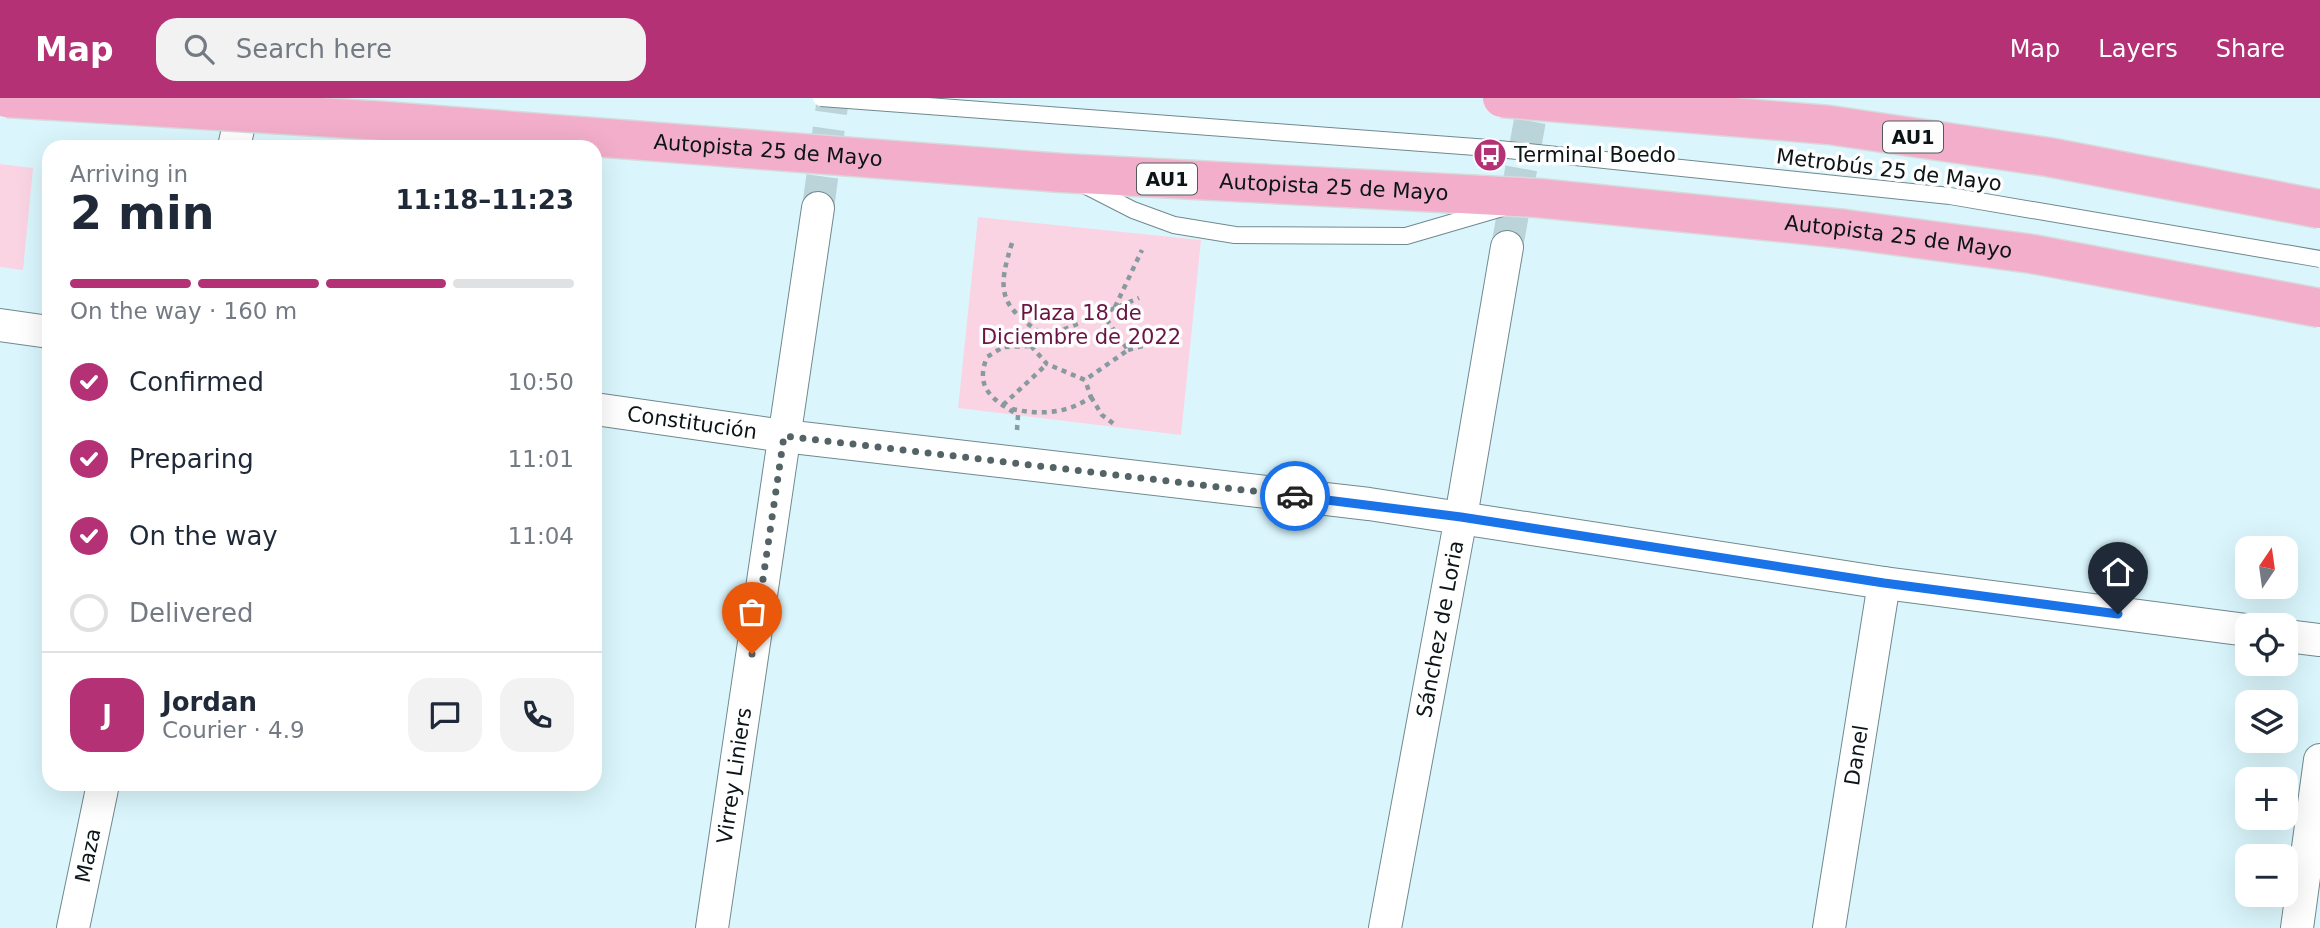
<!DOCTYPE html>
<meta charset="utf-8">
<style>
body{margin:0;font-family:"DejaVu Sans",sans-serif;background:#f2f2f3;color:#1f2937;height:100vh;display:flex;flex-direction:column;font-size:26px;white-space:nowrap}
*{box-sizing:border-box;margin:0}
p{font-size:23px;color:#747a83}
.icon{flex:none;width:38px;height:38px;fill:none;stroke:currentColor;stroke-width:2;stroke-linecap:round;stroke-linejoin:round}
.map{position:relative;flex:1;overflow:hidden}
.sheet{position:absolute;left:42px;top:42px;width:560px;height:651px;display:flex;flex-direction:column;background:#fff;border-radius:21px;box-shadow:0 7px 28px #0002}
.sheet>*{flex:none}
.needle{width:46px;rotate:13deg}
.tools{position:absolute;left:2235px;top:438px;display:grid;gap:14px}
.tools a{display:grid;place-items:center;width:63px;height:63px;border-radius:14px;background:#fff;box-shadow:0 7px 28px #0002;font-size:35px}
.pin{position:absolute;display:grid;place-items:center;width:60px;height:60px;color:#fff;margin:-72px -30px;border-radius:50% 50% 50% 0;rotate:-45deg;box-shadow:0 0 7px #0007}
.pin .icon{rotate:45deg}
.courier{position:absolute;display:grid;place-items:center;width:70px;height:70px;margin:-35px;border:5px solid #1a73e8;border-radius:50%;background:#fff;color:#222;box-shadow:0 2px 9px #0007}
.headline em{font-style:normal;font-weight:600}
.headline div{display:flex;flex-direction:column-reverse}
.headline{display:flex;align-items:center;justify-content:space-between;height:119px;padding:0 28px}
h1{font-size:46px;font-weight:600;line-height:52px}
.bar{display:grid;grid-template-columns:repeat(4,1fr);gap:10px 7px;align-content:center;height:84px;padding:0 28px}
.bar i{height:9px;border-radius:5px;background:#e0e1e3}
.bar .on{background:#b53176}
.bar p{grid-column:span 4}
.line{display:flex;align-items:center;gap:18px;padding:0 28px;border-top:2px solid #e0e1e3}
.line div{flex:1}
.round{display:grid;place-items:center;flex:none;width:74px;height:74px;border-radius:21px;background:#f2f2f3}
ol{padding:0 28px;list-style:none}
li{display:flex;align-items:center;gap:21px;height:77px}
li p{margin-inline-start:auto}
li .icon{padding:7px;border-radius:50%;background:#b53176;color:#fff;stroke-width:4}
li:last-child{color:#747a83}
li i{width:38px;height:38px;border:4px solid #e0e1e3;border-radius:50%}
header{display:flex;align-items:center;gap:42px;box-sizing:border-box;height:98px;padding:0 35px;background:#b53176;color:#fff}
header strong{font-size:33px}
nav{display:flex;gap:38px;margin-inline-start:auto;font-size:24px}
.search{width:490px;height:63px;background:#f2f2f3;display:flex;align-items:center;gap:18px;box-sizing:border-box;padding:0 24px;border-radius:21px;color:#747a83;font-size:26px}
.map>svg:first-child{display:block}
.green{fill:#fbd4e3}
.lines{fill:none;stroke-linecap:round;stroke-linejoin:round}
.street-tunnel{stroke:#bbd4da;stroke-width:32;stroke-dasharray:32 16;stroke-linecap:butt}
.street-casing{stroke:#70898e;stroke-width:34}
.path{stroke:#869a9f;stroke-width:4.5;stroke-dasharray:5 5;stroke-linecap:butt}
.street{stroke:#fff;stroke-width:32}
.lane-bridge-casing{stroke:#70898e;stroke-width:18;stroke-linecap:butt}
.highway-bridge-casing{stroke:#d8d9da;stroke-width:41;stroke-linecap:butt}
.lane-bridge{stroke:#fff;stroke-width:16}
.highway-bridge{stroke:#f2aeca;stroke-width:38}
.done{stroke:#536366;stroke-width:7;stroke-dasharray:0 12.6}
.route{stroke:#1a73e8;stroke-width:9}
.labels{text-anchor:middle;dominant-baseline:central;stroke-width:7;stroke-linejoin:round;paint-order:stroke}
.shield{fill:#fdfdfd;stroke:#545a5b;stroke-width:2}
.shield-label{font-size:19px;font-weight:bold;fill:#0b1416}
.street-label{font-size:21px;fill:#0b1416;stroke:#fdfdfd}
.poi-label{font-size:21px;fill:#0b1416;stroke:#fdfdfd;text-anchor:start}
.park-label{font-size:21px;fill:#691442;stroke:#fdfdfd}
</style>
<header>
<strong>Map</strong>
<div class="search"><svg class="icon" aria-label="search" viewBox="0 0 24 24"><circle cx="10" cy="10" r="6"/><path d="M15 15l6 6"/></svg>Search here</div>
<nav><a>Map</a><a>Layers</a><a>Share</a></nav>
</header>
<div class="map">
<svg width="2320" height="830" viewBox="0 0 2320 830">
<rect width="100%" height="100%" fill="#daf6fc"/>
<g class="green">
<polygon points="0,66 33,70 23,172 0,169"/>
<polygon points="978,119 1201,142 1181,337 958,310"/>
</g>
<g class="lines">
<g class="street-tunnel">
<polyline points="818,110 833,0"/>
<polyline points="1507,149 1534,0"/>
</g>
<defs>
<g id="street">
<polyline points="234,49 245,0"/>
<polyline points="0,227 49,234"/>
<path id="s1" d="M595,311L784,338L1369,406L1884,485L2247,532"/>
<polyline points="2286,538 2320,542"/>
<path id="s2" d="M73,830L103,686"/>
<path id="s3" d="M712,830L818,110"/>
<path id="s4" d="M1385,830L1461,419L1507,149"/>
<path id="s5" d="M1829,830L1884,485"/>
<polyline points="2297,830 2320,662"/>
</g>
</defs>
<use href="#street" class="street-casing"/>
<g class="path">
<path d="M1012,145C998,190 998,206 1038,233"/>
<polyline points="1115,209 1142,152"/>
<polyline points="1031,248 1047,266 1085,282 1128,252 1102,215"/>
<polyline points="1128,252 1150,246 1171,247"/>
<polyline points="1091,299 1102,317 1114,326"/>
<polyline points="1003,307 1047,266"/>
<path d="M1012,311C1039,317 1067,316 1091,299L1085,282"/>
<path d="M1017,332L1018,317C994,302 974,291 987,259L1003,249L1031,248L1038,233L1053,236L1139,200"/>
</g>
<use href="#street" class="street"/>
<defs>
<g id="lane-bridge">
<polyline points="821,0 1489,50 1950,98 2320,161"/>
<polyline points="1086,88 1133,112 1174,127 1235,137 1406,138 1502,110"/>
</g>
<g id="highway-bridge">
<path id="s6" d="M7,0L384,23L1062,75L1538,100L1845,131L2032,156L2320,210"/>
<polyline points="1502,0 1829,27 2048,59 2320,111"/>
</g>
</defs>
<use href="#lane-bridge" class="lane-bridge-casing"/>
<use href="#highway-bridge" class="highway-bridge-casing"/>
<use href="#lane-bridge" class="lane-bridge"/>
<use href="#highway-bridge" class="highway-bridge"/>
</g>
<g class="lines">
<polyline class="done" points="752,556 784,338 1295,398"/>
<polyline class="route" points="1295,398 1461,419 1884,485 2118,516"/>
</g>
<defs>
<symbol id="bus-disc" viewBox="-11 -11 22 22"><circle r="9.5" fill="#b53176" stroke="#fdfdfd"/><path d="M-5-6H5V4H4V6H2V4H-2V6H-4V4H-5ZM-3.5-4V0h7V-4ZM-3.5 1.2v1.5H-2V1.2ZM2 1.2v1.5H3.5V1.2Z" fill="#fff"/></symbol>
</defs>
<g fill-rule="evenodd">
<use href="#bus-disc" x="1471" y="38" width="38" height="38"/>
</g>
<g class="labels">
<g class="shield">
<rect x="1883" y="23.5" width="60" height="31" rx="5"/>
<rect x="1137" y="65.5" width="60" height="31" rx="5"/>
</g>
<g class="shield-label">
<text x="1913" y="39">AU1</text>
<text x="1167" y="81">AU1</text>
</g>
<g class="street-label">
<text stroke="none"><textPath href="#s6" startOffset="763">Autopista 25 de Mayo</textPath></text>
<text transform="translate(1889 72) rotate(7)">Metrobús 25 de Mayo</text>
<text stroke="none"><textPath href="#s6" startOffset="1330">Autopista 25 de Mayo</textPath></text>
<text stroke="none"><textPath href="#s6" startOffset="1897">Autopista 25 de Mayo</textPath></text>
<text stroke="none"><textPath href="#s1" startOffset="98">Constitución</textPath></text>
<text stroke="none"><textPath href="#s4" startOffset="304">Sánchez de Loria</textPath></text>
<text stroke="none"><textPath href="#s5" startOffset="175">Danel</textPath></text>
<text stroke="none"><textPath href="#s3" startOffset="154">Virrey Liniers</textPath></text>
<text stroke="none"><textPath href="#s2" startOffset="74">Maza</textPath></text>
</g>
<g class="poi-label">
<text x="1514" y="57">Terminal Boedo</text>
</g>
<g class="park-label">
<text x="1081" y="215">Plaza 18 de<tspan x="1081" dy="24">Diciembre de 2022</tspan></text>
</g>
</g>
</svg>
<div class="tools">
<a><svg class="needle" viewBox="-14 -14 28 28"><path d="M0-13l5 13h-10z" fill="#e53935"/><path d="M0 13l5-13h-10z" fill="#747a83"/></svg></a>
<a><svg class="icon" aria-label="locate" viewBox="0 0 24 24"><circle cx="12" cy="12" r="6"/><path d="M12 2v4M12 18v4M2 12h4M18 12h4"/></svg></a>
<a><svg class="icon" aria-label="layers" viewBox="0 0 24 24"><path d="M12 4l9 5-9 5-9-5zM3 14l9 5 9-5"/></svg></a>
<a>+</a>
<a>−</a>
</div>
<div class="pin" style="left:752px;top:556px;background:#ea580c"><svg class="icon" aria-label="bag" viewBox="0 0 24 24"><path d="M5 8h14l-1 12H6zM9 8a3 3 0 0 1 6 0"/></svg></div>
<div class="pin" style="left:2118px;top:516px;background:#1f2937"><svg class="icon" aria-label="home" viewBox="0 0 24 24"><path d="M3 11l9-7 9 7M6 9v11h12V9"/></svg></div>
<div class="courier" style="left:1295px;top:398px"><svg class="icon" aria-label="car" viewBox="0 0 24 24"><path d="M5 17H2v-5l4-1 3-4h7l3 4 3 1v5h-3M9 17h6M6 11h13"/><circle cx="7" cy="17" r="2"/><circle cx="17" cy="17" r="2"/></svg></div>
<section class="sheet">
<div class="headline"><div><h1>2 min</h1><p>Arriving in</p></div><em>11:18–11:23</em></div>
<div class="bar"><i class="on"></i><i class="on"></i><i class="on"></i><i></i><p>On the way · 160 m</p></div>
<ol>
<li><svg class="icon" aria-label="check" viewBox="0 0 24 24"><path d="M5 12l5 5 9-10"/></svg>Confirmed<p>10:50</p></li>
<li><svg class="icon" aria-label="check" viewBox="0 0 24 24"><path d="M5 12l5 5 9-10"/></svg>Preparing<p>11:01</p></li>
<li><svg class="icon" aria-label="check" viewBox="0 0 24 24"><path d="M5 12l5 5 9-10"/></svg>On the way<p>11:04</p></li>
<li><i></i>Delivered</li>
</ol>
<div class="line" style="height:126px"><b class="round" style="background:#b53176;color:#fff">J</b><div><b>Jordan</b><p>Courier · 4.9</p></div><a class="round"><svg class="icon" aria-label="chat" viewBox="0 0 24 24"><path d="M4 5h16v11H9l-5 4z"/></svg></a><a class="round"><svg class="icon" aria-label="phone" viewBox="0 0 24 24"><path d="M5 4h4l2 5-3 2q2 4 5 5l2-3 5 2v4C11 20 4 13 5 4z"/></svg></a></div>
</section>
</div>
